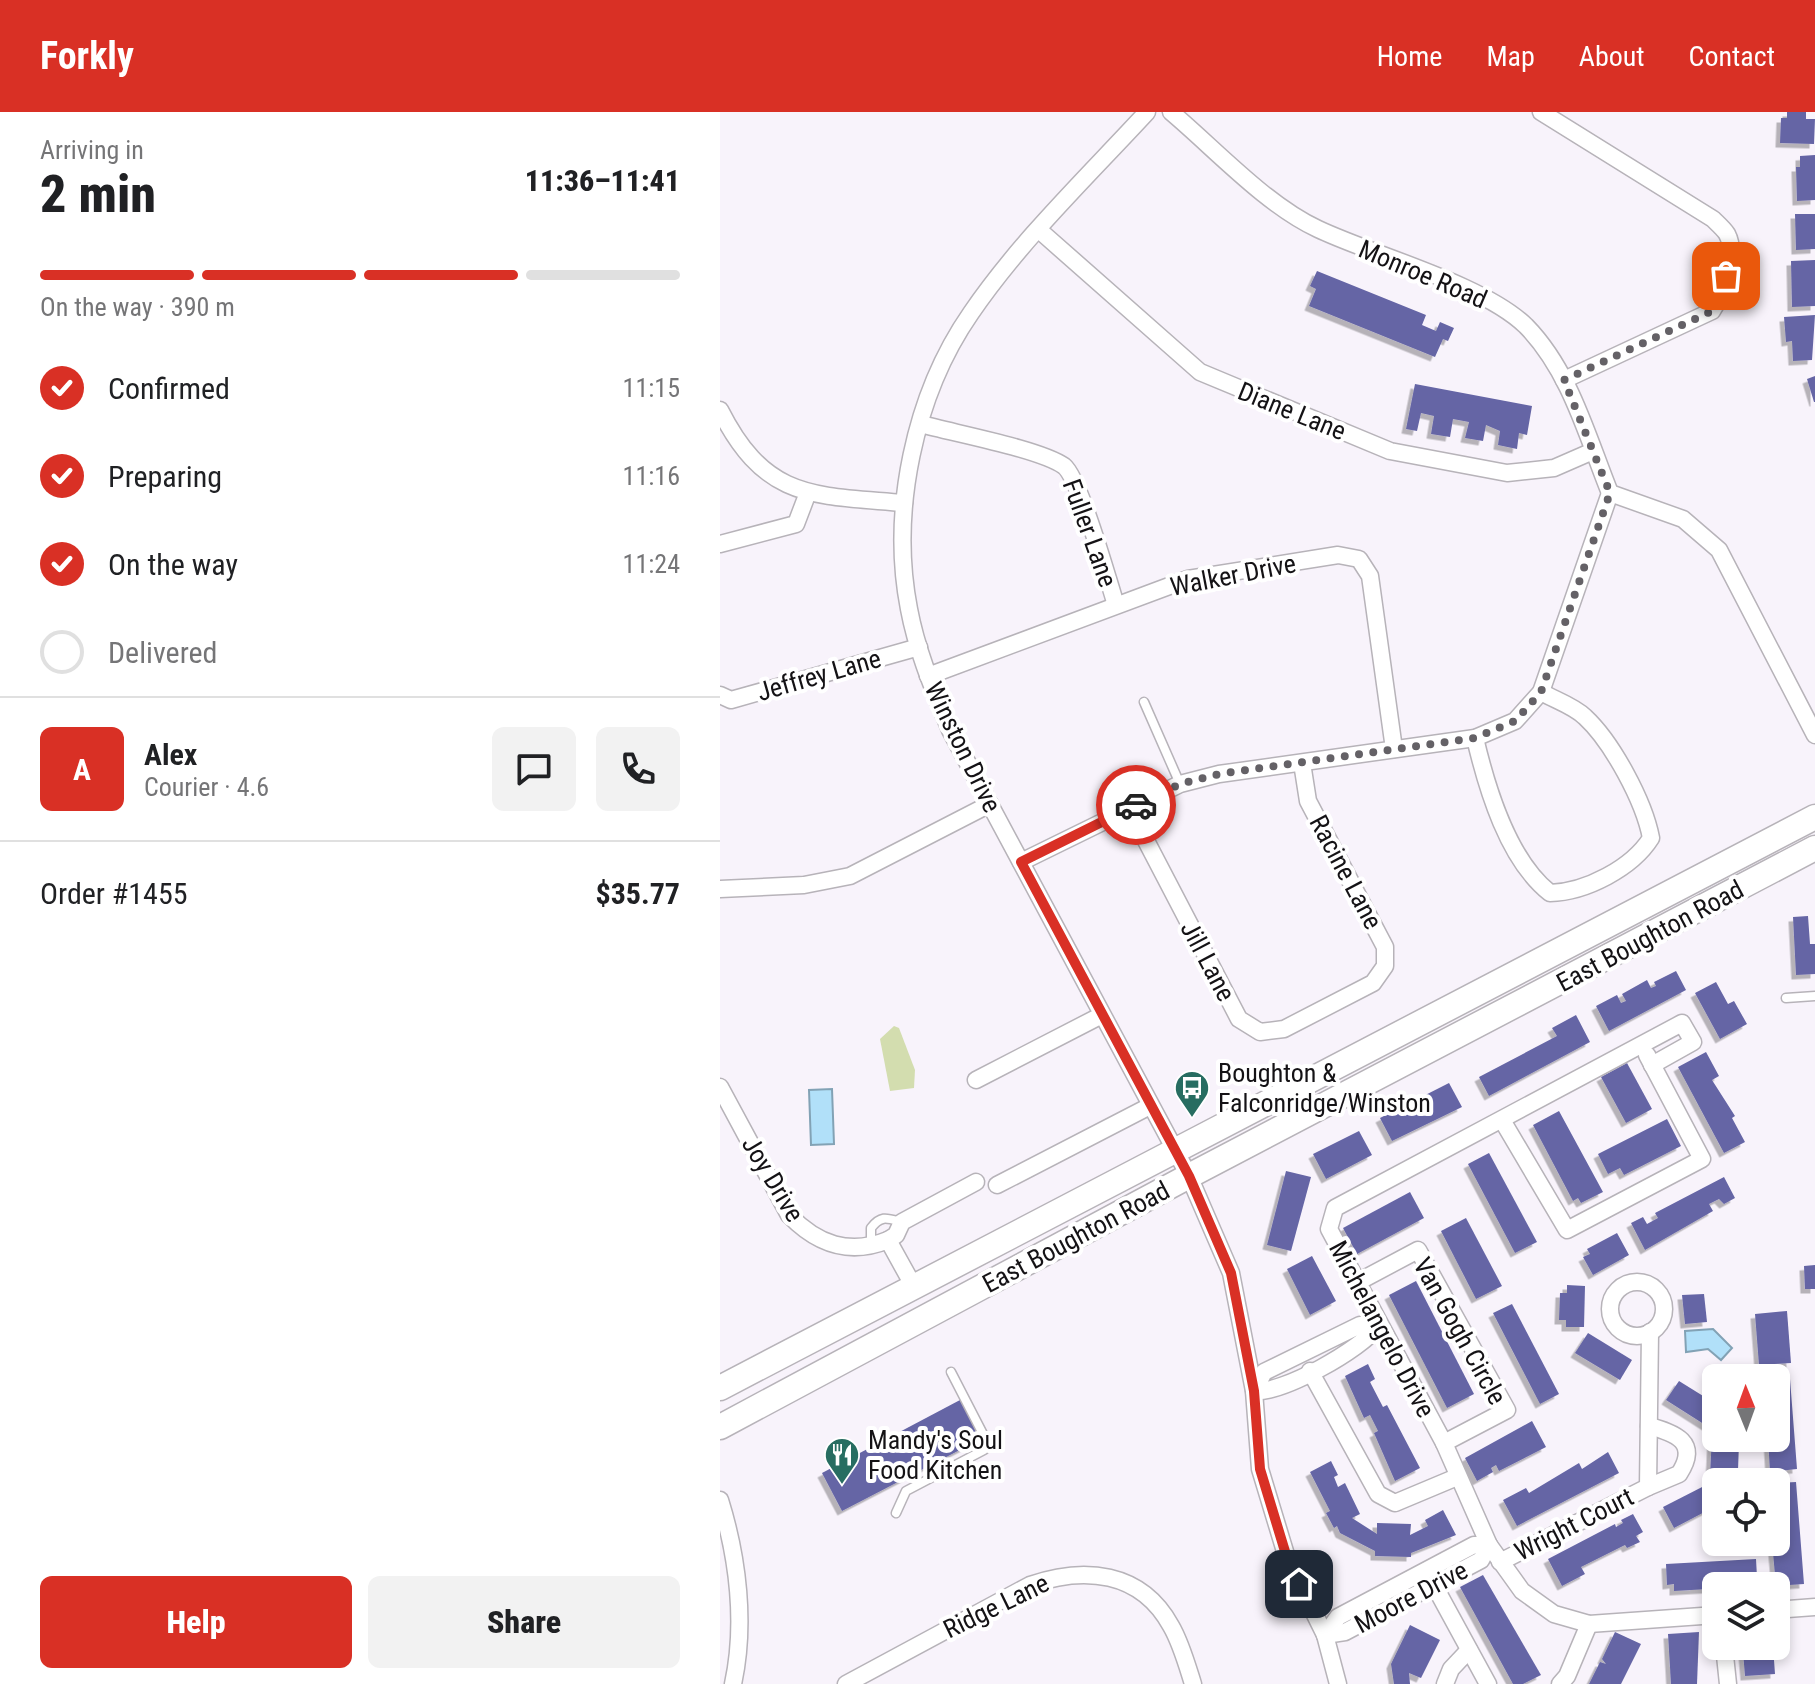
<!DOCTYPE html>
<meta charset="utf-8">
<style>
body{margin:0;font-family:"Roboto Condensed",sans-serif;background:#f2f2f2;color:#202124;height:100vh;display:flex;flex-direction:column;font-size:30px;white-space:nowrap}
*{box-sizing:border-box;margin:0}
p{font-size:26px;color:#757577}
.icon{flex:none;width:44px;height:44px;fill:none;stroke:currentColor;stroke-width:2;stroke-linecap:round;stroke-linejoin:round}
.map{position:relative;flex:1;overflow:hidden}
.details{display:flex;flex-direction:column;background:#fff;width:720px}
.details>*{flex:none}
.needle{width:52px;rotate:359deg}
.tools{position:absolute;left:982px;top:1252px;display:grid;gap:16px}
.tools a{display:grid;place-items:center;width:88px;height:88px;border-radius:12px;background:#fff;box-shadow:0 4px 12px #0003;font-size:40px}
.pin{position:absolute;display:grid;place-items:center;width:68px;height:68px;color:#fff;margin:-34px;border-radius:16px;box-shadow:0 4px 12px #0006}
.courier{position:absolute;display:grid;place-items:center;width:80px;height:80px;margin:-40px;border:6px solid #d93025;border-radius:50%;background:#fff;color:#222;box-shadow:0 2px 10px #0007}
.head em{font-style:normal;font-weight:800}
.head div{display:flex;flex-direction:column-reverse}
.head{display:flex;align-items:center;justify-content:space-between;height:136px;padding:0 40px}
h1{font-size:52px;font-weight:800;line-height:60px}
.bar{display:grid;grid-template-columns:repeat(4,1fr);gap:12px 8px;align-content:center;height:96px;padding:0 40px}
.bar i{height:10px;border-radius:6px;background:#e0e0e0}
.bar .on{background:#d93025}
.bar p{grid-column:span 4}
.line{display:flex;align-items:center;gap:20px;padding:0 40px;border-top:2px solid #e0e0e0}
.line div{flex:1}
.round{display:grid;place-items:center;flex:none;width:84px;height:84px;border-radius:12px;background:#f2f2f2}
ol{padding:0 40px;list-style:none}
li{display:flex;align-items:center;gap:24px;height:88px}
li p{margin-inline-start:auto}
li .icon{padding:8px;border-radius:50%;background:#d93025;color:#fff;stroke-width:4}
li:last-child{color:#757577}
li i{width:44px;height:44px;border:4px solid #e0e0e0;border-radius:50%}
.button{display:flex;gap:16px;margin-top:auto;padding:16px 40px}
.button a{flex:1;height:92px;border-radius:12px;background:#d93025;color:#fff;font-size:32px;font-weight:800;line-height:92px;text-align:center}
.button a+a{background:#f2f2f2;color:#202124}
header{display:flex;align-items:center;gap:48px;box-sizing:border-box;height:112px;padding:0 40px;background:#d93025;color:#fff}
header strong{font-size:38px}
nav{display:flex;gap:44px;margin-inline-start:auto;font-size:28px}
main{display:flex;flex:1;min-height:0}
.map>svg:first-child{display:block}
.green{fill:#d3ddaf}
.water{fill:#b1e0f9;stroke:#82a2b5;stroke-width:2}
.building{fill:#6565a5;filter:url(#shadow)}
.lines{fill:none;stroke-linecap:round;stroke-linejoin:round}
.lane-casing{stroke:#b7b3b9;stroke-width:11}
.street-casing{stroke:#b7b3b9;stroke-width:19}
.secondary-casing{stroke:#b7b3b9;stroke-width:27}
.lane{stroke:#fff;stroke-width:8}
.street{stroke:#fff;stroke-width:16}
.secondary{stroke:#fff;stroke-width:24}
.done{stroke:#646166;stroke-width:8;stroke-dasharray:0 14.4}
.route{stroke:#d93025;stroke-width:10}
.labels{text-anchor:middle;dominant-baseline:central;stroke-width:8;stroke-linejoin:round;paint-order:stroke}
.street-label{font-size:26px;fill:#141215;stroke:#fff}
.poi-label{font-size:26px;fill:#141215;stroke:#fff;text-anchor:start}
</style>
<header>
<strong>Forkly</strong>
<nav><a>Home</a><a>Map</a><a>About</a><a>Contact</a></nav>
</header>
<main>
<section class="details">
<div class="head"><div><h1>2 min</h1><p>Arriving in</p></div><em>11:36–11:41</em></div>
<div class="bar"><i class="on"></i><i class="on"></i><i class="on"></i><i></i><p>On the way · 390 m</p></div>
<ol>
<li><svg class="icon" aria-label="check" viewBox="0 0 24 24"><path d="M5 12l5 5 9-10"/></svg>Confirmed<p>11:15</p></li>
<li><svg class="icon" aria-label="check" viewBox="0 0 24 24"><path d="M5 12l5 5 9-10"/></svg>Preparing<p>11:16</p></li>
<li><svg class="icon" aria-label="check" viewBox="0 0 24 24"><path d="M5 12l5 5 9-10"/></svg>On the way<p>11:24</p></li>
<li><i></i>Delivered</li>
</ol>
<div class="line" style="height:144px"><b class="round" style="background:#d93025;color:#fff">A</b><div><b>Alex</b><p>Courier · 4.6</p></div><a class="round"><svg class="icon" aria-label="chat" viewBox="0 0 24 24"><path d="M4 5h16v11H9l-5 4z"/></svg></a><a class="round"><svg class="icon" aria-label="phone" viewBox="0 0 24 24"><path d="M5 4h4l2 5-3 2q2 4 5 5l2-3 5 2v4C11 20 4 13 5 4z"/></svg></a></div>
<div class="line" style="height:104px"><div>Order #1455</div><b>$35.77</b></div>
<div class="button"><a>Help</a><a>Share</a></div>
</section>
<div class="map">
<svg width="1095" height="1572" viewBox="0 0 1095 1572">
<defs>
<filter id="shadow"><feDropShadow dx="-4.5" dy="4.5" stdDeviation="0" flood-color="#0004"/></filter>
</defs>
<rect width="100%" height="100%" fill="#f8f3fb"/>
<polygon class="green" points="174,914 179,916 195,958 194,976 170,979 160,927"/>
<g class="water">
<polygon points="112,977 114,1032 91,1033 89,978"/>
<polygon points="993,1217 1012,1236 1001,1248 988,1237 966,1240 965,1219"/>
</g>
<g class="building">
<polygon points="1067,0 1086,0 1086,7 1095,7 1094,32 1060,31 1061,6 1067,6"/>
<polygon points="1095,43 1095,88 1077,89 1076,55 1080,55 1080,44"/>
<polygon points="1075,102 1095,102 1095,137 1076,138"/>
<polygon points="1095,148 1095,194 1072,195 1071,149"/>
<polygon points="597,159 706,203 702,213 716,219 720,210 734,216 728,229 723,227 715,245 589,194 596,177 590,174"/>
<polygon points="1095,203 1092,248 1073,249 1072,229 1066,230 1064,205"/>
<polygon points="1095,264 1095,290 1094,290 1087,267"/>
<polygon points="695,272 812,294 807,323 799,321 797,337 778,333 780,319 766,313 763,329 745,326 749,310 733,307 730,325 711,322 714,304 701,301 697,319 686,317"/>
<polygon points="1088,804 1090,832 1095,832 1095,862 1076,863 1073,805"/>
<polygon points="956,859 966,878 889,919 876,894 897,883 901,891 906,889 902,882 927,868 931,876 936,874 934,870"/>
<polygon points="996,870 1008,892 1014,889 1027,912 1000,927 975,881"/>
<polygon points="856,903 870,930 769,984 759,965 837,924 832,916"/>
<polygon points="986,940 999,964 992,968 1015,1004 1012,1006 1025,1030 1004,1041 958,955"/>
<polygon points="907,951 932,997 906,1011 881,965"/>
<polygon points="729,971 742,995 672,1029 660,1006"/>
<polygon points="839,999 883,1080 861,1091 858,1086 853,1089 813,1013"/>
<polygon points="947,1007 961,1034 904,1063 900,1056 888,1062 878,1042"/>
<polygon points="639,1019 652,1043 606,1067 593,1042"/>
<polygon points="769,1041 817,1130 795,1141 748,1052"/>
<polygon points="566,1059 591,1065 571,1139 547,1133"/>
<polygon points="1004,1065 1015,1086 1004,1092 999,1087 989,1092 993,1099 925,1138 911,1111 923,1105 927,1112 938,1106 935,1101"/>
<polygon points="690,1080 704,1106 637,1142 623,1116"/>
<polygon points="746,1106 782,1174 756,1187 721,1119"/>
<polygon points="897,1121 909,1143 873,1163 863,1145 870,1142 867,1137"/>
<polygon points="592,1144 616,1189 590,1203 567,1157"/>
<polygon points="1095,1153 1095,1177 1085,1177 1084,1154"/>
<polygon points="696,1169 754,1282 727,1296 669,1183"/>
<polygon points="847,1173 865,1174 864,1215 846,1215 846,1208 839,1208 840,1181 847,1181"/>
<polygon points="984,1182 987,1210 965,1212 962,1183"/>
<polygon points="792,1192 839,1282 820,1292 773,1201"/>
<polygon points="1067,1199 1071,1251 1039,1253 1035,1202"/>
<polygon points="868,1221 912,1248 900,1268 855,1241"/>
<polygon points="648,1252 655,1267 650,1270 663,1295 667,1293 700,1356 675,1369 654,1321 658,1319 650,1303 644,1306 625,1264"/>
<polygon points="1070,1267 1077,1357 1050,1360 1048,1326 1056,1326 1056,1268"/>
<polygon points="959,1269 996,1292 996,1307 990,1316 946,1288"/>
<polygon points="240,1288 261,1327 122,1399 102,1361"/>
<polygon points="812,1309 826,1335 779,1359 776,1353 771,1356 773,1360 757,1369 745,1346"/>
<polygon points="992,1323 1019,1331 1018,1358 1011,1358 1011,1365 990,1364"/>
<polygon points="888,1340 899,1361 797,1414 783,1388 806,1376 809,1381 859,1351 862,1357"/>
<polygon points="611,1349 618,1363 614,1365 618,1375 625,1371 640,1402 632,1406 657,1422 657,1411 691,1412 690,1423 708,1414 705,1408 723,1398 736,1423 691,1441 691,1445 655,1444 655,1439 620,1421 617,1414 614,1416 606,1401 610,1399 590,1360"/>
<polygon points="1076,1370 1084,1472 1056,1474 1052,1430 1056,1430 1056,1371"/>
<polygon points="988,1372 996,1394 954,1416 943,1395"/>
<polygon points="913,1402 923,1420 916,1424 920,1430 907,1436 905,1433 861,1455 865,1462 842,1474 828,1447 895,1412 896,1415 903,1411 901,1408"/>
<polygon points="1036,1447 1037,1465 1030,1465 1030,1472 997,1474 997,1469 988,1470 988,1477 954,1479 954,1472 947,1473 946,1452"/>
<polygon points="763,1463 821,1563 803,1572 793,1572 740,1475"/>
<polygon points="690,1513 720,1528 701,1566 689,1561 690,1572 674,1572 671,1552"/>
<polygon points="895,1520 921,1532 901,1572 869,1572 880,1550 886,1552 882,1547"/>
<polygon points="979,1520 977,1572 951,1572 948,1522"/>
<polygon points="1026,1534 1053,1534 1055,1562 1025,1564 1023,1540 1027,1540"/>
</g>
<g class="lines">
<defs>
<g id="lane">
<polyline points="424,590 460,672"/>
<polyline points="1066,886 1095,884"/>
<path d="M151,1135V1116C161,1103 167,1106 181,1110"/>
<polyline points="176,1401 186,1379 264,1338 264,1324 231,1260"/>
</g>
<g id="street">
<path d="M427,0C367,65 301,128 251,201C194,283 170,400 189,497C197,540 214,579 230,618L469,1064L511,1161L534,1279L540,1357L567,1446L605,1523L618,1572"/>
<path d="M451,0C495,37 546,93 598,117C655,144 763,172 806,214C850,259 867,324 890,381L963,407L999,438L1095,623"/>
<path d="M821,0L993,107C997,111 1004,117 1007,122C1018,143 1004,181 992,199L844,268"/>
<polyline points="319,118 480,260 670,339 787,361 834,356 873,339"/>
<path d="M0,298C46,389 94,383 184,391"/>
<path d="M201,312C233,321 320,337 344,354C360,367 388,468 396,493"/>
<polyline points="0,432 76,412 87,383"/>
<polyline points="208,564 468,467 618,443 639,447 650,464 674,637"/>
<polyline points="0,583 11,588 199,535"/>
<path d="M755,626C767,677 788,748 830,781C866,780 912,756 931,726C924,689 892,630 865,605C854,594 835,588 821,580"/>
<polyline points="409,696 519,907 540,920 564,917 653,871 665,854 665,835 588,689 582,651"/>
<polyline points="301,750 460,672 499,662 755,626 795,609 821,580 890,381"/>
<polyline points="0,777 84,773 130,764 270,692"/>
<polyline points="932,953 973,930 962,911 615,1096 609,1117 724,1331 769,1433 802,1479 834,1502 869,1512 996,1503"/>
<polyline points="256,968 382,903"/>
<path d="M0,975L69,1103C97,1132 129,1144 168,1128L194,1175"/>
<polyline points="782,1008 847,1118 982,1047 927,943"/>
<polyline points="277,1073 430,994"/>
<polyline points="168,1128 176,1123 182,1110 256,1070"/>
<circle cx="917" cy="1197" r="27"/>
<polyline points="636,1171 698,1138 787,1298 724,1331"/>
<path d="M640,1213L658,1214C642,1237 562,1282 534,1279L544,1260Z"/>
<polyline points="590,1259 658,1382 675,1391 737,1365"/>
<path d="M928,1375L959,1362C980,1330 955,1321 929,1314"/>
<path d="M0,1388C18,1446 26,1512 13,1572"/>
<polyline points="780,1450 928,1375 930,1220"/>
<polyline points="714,1473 768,1572"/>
<polyline points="1056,1498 1095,1495"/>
<polyline points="605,1523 618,1505 754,1433 769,1433"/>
<polyline points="605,1523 625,1520 761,1448 769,1433"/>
<polyline points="1004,1534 1008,1572"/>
<path d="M126,1572L310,1473C364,1454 421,1459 451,1514C461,1531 467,1553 473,1572"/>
<polyline points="725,1572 731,1557 749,1538"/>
<polyline points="840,1572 847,1564 869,1512"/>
</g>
<g id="secondary">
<polyline points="0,1276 1095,705"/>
<polyline points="0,1315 469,1064 1095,736"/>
</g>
</defs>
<use href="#lane" class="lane-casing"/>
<use href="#street" class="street-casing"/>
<use href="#secondary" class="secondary-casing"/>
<use href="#lane" class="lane"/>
<use href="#street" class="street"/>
<use href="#secondary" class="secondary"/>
</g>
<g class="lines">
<polyline class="done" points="416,693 460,672 499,662 755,626 795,609 821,580 890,381 844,268 992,199 1003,183 1006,164"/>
<polyline class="route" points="416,693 301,750 469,1064 511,1161 534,1279 540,1357 567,1446 579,1472"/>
</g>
<defs>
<symbol id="bus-pin" viewBox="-11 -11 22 30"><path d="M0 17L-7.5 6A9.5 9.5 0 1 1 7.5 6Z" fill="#276d61" stroke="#fff"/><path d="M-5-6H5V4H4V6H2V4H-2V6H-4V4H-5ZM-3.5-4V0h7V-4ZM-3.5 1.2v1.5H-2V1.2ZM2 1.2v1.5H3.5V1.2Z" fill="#fff"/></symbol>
<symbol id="restaurant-pin" viewBox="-11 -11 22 30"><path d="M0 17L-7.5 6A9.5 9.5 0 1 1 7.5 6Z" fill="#276d61" stroke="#fff"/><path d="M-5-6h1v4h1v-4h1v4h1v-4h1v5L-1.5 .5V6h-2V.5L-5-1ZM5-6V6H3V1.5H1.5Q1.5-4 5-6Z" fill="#fff"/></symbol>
</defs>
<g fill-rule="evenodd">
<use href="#bus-pin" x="452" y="956" width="40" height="54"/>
<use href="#restaurant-pin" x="102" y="1323" width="40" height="54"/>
</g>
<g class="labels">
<g class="street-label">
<text transform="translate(703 162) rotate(23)">Monroe Road</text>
<text transform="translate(572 299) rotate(22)">Diane Lane</text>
<text transform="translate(370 421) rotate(70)">Fuller Lane</text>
<text transform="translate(513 463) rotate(-11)">Walker Drive</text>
<text transform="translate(99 563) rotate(-16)">Jeffrey Lane</text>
<text transform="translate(243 635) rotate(64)">Winston Drive</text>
<text transform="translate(626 760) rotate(62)">Racine Lane</text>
<text transform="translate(930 824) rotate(-28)">East Boughton Road</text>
<text transform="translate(488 849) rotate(62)">Jill Lane</text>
<text transform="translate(53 1067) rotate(59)">Joy Drive</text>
<text transform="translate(356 1125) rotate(-28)">East Boughton Road</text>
<text transform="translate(662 1217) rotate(62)">Michelangelo Drive</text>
<text transform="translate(740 1219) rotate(61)">Van Gogh Circle</text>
<text transform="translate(854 1412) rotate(-27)">Wright Court</text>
<text transform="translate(691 1485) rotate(-28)">Moore Drive</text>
<text transform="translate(276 1494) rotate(-26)">Ridge Lane</text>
</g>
<g class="poi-label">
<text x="498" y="961">Boughton &amp;<tspan x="498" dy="30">Falconridge/Winston</tspan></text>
<text x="148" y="1328">Mandy's Soul<tspan x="148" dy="30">Food Kitchen</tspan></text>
</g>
</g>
</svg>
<div class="tools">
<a><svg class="needle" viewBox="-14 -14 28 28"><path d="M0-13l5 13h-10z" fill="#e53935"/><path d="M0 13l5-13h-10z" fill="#757577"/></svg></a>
<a><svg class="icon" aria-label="locate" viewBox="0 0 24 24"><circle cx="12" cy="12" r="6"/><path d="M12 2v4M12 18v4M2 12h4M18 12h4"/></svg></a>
<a><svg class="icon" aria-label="layers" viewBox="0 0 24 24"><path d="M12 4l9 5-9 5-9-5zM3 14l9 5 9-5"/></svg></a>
</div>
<div class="pin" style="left:1006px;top:164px;background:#ea580c"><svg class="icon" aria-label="bag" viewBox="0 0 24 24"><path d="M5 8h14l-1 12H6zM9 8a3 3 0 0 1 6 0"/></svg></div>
<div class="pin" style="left:579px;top:1472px;background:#1f2937"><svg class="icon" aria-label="home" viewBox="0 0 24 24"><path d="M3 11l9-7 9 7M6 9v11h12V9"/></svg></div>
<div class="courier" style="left:416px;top:693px"><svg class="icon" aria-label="car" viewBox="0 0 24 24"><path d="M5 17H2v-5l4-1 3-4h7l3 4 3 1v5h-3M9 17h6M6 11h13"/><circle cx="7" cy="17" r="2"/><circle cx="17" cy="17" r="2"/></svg></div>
</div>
</main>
